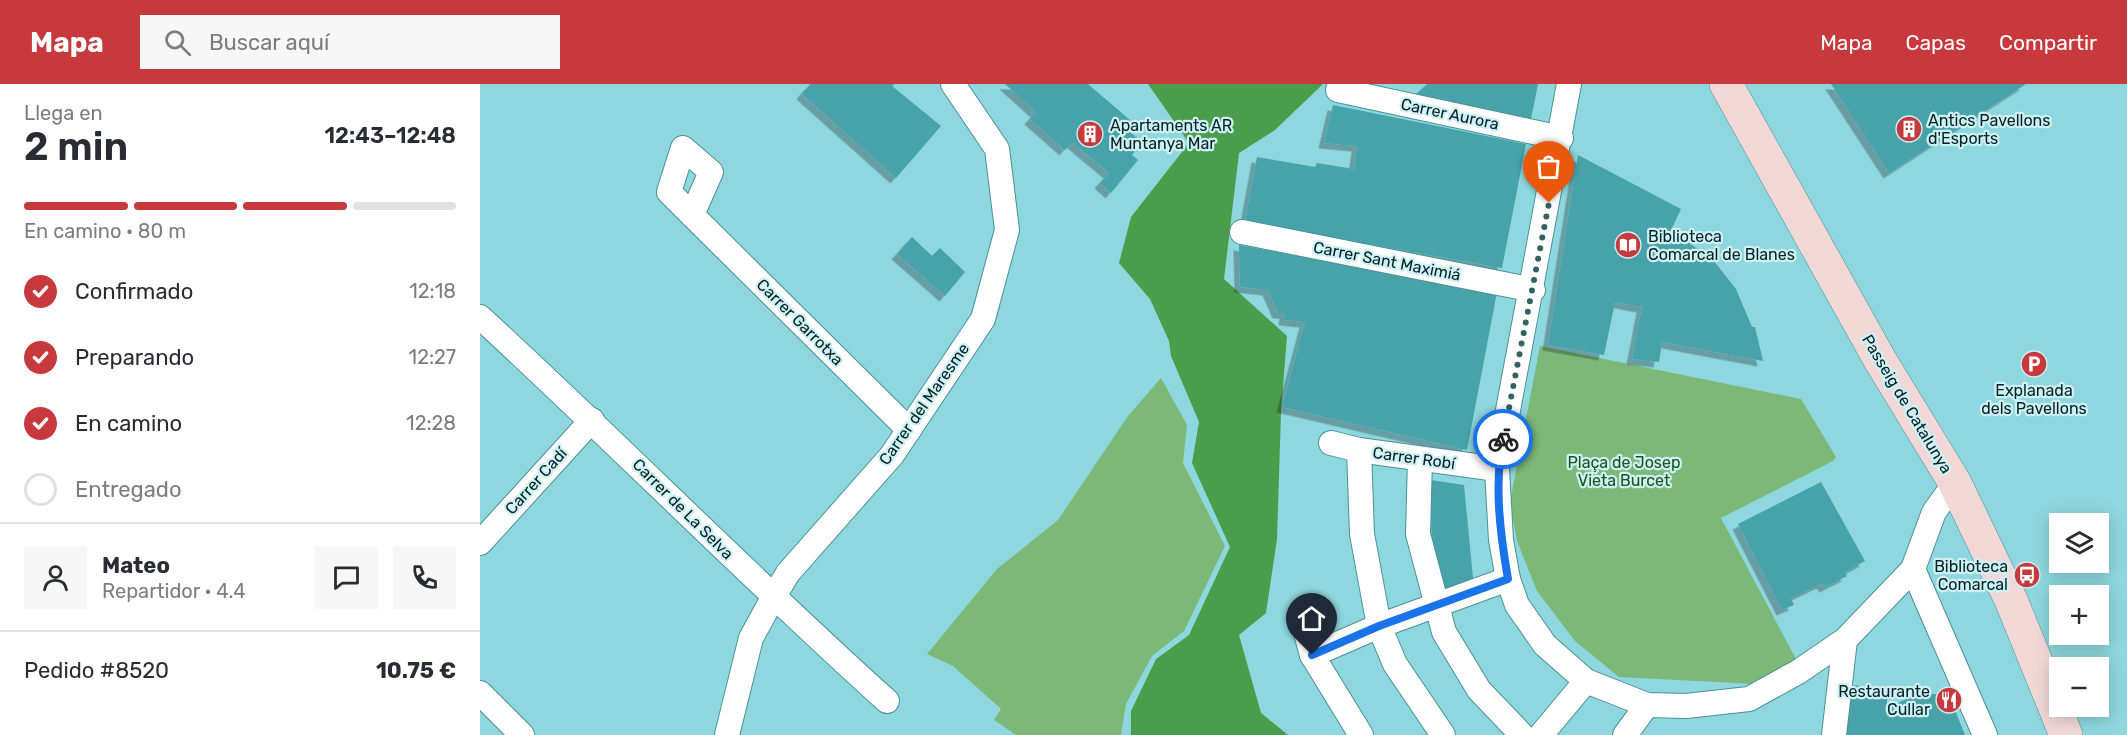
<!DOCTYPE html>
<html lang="es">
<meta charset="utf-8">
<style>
body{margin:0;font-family:Rubik,sans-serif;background:#f7f7f7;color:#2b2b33;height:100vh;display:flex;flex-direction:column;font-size:22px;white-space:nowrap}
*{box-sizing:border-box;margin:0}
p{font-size:20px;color:#7c7c81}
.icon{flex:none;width:33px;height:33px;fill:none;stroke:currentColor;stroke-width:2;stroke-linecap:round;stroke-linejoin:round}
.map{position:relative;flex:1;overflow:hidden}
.sheet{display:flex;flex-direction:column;background:#fff;width:480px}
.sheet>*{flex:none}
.controls{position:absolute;left:1569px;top:429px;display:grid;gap:12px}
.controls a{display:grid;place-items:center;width:60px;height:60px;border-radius:0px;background:#fff;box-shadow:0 3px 15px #0003;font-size:30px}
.pin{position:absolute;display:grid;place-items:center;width:51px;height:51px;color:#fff;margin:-62px -26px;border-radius:50% 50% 50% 0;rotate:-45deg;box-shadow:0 0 6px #0007}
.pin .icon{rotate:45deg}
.courier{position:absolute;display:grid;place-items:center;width:60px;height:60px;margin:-30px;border:4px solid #1a73e8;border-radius:50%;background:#fff;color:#222;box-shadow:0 2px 8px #0007}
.overview em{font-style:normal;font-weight:600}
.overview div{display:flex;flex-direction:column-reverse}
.overview{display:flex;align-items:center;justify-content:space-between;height:102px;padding:0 24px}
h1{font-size:39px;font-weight:600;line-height:45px}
.bar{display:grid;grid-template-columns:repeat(4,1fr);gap:9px 6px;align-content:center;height:72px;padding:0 24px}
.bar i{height:8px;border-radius:4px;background:#e1e1e2}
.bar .selected{background:#c8393e}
.bar p{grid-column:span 4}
.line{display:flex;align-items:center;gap:15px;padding:0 24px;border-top:2px solid #e1e1e2}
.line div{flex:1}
.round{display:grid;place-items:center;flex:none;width:63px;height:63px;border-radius:0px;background:#f7f7f7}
ol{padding:0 24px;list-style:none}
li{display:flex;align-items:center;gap:18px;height:66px}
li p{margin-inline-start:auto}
li .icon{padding:6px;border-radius:50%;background:#c8393e;color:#fff;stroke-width:4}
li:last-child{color:#7c7c81}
li i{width:33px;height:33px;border:3px solid #e1e1e2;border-radius:50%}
header{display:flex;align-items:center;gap:36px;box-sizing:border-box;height:84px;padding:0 30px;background:#c8393e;color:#fff}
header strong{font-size:28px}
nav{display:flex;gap:33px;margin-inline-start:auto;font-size:21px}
.search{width:420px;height:54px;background:#f7f7f7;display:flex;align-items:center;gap:15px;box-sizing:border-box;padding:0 21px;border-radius:0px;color:#7c7c81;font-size:22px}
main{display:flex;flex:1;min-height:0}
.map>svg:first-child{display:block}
.green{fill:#7cb979}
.forest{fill:#4a9d4a}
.building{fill:#46a2aa;filter:url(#shadow)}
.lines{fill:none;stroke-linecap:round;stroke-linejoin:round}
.street-casing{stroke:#499198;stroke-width:26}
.secondary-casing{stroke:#499198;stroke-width:34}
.street{stroke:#fff;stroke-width:24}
.secondary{stroke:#f1d8d7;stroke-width:33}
.done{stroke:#336164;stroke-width:6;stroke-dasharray:0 10.8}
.route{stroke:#1a73e8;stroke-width:8}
.labels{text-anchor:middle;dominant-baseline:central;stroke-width:4.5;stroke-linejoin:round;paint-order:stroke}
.street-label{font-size:16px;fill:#022123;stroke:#cef1f4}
.poi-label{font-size:16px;fill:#022123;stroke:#cef1f4;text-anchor:start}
.park-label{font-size:16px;fill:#19521a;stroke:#cef1f4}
</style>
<header>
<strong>Mapa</strong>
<div class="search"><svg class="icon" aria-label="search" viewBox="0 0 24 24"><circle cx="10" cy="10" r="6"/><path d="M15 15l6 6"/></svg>Buscar aquí</div>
<nav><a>Mapa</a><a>Capas</a><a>Compartir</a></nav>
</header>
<main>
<section class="sheet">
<div class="overview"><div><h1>2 min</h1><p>Llega en</p></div><em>12:43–12:48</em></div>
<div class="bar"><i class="selected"></i><i class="selected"></i><i class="selected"></i><i></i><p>En camino · 80 m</p></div>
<ol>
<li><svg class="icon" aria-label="check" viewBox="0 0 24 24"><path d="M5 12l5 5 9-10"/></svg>Confirmado<p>12:18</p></li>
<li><svg class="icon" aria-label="check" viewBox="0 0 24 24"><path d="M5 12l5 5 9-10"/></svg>Preparando<p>12:27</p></li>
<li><svg class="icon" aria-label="check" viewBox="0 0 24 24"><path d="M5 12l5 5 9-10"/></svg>En camino<p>12:28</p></li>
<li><i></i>Entregado</li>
</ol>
<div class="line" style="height:108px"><a class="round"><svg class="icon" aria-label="person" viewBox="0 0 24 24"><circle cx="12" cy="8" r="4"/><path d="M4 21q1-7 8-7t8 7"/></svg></a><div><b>Mateo</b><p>Repartidor · 4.4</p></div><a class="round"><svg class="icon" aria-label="chat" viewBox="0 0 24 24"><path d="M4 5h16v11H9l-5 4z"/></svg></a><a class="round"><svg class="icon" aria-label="phone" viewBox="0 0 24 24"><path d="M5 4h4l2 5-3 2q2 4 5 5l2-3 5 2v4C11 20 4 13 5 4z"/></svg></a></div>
<div class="line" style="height:78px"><div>Pedido #8520</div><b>10.75 €</b></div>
</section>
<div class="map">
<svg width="1647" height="651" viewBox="0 0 1647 651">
<defs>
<filter id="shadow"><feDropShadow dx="-5.5" dy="5.5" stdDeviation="0" flood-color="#0004"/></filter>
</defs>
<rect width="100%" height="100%" fill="#8ed7de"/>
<g class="green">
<polygon points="1060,262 1321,315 1356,373 1353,377 1241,434 1317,577 1275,600 1139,593 1095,557 1057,507 1037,457 1030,418"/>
<polygon points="681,294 707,341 703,379 745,462 704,547 672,572 646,620 641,651 536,651 514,636 521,625 473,582 447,570 517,485 578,436 648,332"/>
</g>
<polygon class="forest" points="668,0 843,0 795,46 759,69 744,195 807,252 801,328 797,455 786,529 759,551 781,629 808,651 651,651 651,627 676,575 709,551 750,463 712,379 719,338 691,272 689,257 670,215 639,179 651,133 709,59"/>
<g class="building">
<polygon points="330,0 414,0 412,2 461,42 416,94 322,10"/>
<polygon points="525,0 608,0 650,36 644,43 662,58 652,71 658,76 631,109 620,99 629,89 592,58 585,66 550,35 556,28"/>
<polygon points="947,0 1058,0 1051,35 933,13"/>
<polygon points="1351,0 1546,0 1409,89"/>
<polygon points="853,21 1046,60 1022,184 765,138 777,73 835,83 837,79 874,85 877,62 844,59"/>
<polygon points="1098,71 1201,125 1191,146 1233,176 1256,205 1272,243 1275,243 1283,277 1182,258 1179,278 1152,275 1162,223 1135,218 1124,271 1068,261"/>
<polygon points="432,153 452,172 460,164 485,188 465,212 417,170"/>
<polygon points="759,161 1017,208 987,366 802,323 825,238 804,236 805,229 798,229 788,206 760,203"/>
<polygon points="951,396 984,401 993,494 963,506 952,459"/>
<polygon points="1341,398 1385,477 1365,488 1367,492 1345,503 1342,499 1311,514 1314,521 1302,526 1258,440"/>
<polygon points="1372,601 1407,605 1407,625 1437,609 1469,611 1485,651 1366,651"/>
</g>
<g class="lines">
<defs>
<g id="street">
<polyline points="1089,0 1017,385 1021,456 1028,495 1037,521 1065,561 1106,597 1167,621 1206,622 1269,615 1318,588 1365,556 1433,485 1454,428 1475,399"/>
<polyline points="858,6 1081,54"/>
<polyline points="212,131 231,88 203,64 189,108 212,131 429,346"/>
<polyline points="762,148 1053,206"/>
<path d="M0,233C137,359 268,492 407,617"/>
<polyline points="851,359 879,366 1017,385"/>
<polyline points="879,366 882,450 899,542 915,580 963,651"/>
<polyline points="940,375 938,450 964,548 999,606 1042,651"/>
<polyline points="0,459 112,336"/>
<polyline points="1433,485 1505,651"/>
<polyline points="823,538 832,571 881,651"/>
<polyline points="832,571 899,542 1028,495"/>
<polyline points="0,609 42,651"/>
<polyline points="247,651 271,554 293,514 308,489 412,371 503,235 527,146 517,65 473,0"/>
<polyline points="1061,651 1106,597"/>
<polyline points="1145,651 1167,621"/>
<polyline points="1354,651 1365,556"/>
</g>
<polyline id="secondary" points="1246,0 1400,276 1475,399 1531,516 1586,651"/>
</defs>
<use href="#street" class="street-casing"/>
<use href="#secondary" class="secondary-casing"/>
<use href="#street" class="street"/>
<use href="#secondary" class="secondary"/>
</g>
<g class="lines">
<polyline class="done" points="1023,355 1069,119"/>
<path class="route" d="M832,571L899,542L1028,495C1020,449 1014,401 1023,355"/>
</g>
<defs>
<symbol id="building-disc" viewBox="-11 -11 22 22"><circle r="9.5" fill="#c8393e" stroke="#cef1f4"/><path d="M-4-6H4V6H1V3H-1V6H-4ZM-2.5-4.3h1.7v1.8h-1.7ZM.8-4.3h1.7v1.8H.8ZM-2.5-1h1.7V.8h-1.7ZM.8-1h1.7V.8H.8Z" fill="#fff"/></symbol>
<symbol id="library-disc" viewBox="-11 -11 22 22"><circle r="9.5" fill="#c8393e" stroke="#cef1f4"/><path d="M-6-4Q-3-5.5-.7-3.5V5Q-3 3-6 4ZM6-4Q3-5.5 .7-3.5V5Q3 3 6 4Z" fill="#fff"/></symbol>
<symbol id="parking-disc" viewBox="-11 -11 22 22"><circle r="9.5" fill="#c8393e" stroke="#cef1f4"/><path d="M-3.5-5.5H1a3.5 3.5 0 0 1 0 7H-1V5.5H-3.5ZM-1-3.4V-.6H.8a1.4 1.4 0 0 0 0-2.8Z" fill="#fff"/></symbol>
<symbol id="bus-disc" viewBox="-11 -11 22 22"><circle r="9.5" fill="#c8393e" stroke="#cef1f4"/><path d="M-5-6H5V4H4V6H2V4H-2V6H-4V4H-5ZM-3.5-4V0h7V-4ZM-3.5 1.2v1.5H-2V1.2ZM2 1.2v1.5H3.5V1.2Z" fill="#fff"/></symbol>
<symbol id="restaurant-disc" viewBox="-11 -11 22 22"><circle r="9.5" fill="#c8393e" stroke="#cef1f4"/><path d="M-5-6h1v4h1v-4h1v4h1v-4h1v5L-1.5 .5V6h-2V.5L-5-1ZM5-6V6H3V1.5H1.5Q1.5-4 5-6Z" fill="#fff"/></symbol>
</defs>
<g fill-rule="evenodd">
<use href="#building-disc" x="1414" y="30" width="30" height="30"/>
<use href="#building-disc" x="595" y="35" width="30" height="30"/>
<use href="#library-disc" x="1133" y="146" width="30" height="30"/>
<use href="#parking-disc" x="1539" y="265" width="30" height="30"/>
<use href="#bus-disc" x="1532" y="476" width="30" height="30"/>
<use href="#restaurant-disc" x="1454" y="601" width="30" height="30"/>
</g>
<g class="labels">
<g class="street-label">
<text transform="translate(970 30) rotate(12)">Carrer Aurora</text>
<text transform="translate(907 177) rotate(11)">Carrer Sant Maximiá</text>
<text transform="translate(320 238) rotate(45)">Carrer Garrotxa</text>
<text transform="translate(444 320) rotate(-55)">Carrer del Maresme</text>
<text transform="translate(1427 320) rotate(59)">Passeig de Catalunya</text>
<text transform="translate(934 374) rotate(8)">Carrer Robí</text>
<text transform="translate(56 397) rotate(-48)">Carrer Cadí</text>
<text transform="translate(203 425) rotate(45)">Carrer de La Selva</text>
</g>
<g class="poi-label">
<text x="1448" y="36">Antics Pavellons<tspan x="1448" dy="18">d'Esports</tspan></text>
<text x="630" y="41">Apartaments AR<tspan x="630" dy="18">Muntanya Mar</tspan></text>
<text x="1168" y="152">Biblioteca<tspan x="1168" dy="18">Comarcal de Blanes</tspan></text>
<text x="1554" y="306" text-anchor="middle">Explanada<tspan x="1554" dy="18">dels Pavellons</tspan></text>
<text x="1528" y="482" text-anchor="end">Biblioteca<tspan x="1528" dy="18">Comarcal</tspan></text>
<text x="1450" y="607" text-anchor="end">Restaurante<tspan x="1450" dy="18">Cullar</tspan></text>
</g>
<g class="park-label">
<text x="1144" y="378">Plaça de Josep<tspan x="1144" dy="18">Vieta Burcet</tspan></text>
</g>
</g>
</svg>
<div class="controls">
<a><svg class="icon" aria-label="layers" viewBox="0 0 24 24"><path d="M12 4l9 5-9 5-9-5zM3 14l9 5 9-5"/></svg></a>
<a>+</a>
<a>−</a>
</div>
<div class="pin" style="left:1069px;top:119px;background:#ea580c"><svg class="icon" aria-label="bag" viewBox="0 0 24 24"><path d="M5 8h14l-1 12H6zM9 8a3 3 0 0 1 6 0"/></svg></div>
<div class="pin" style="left:832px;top:571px;background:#1f2937"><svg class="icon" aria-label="home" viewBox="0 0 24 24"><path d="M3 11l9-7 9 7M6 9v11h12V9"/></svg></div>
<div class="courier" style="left:1023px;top:355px"><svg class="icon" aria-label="bike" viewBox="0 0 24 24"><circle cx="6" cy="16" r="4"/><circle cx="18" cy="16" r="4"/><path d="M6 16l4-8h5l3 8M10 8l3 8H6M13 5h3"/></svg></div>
</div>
</main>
